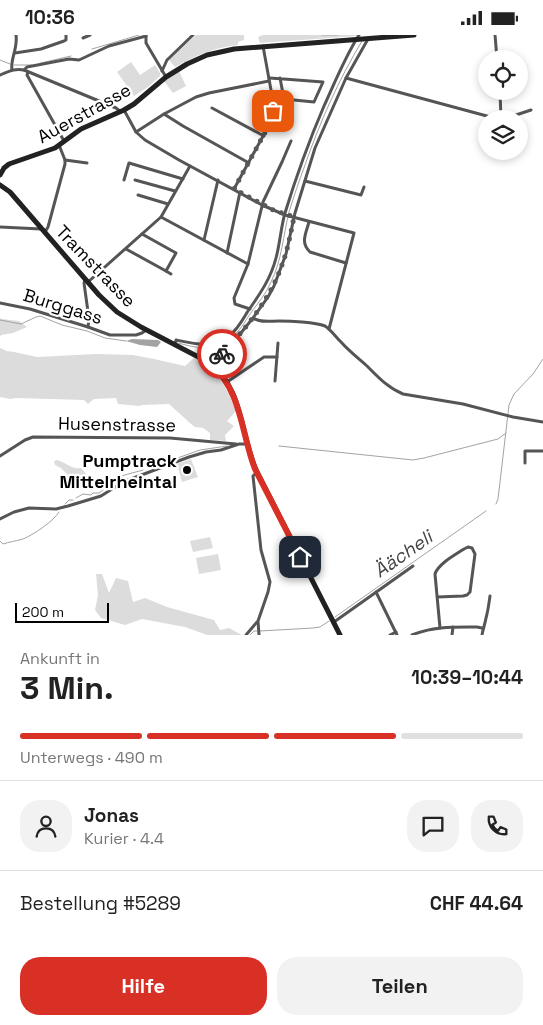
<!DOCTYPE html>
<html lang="de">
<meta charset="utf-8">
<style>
body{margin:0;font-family:"Space Grotesk",sans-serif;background:#f2f2f2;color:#222;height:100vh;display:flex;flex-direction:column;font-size:19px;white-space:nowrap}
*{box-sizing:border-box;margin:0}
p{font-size:16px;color:#767676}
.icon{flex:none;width:28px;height:28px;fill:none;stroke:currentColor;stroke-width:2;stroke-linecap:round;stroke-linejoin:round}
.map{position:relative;height:600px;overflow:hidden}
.sheet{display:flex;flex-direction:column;background:#fff;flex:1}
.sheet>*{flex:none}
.tools{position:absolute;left:478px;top:15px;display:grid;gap:10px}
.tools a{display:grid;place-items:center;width:50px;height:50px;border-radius:50%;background:#fff;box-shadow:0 2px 8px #0003;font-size:25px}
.scale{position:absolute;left:15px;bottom:12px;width:94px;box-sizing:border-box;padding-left:5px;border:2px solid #000;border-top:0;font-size:14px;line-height:18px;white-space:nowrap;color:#000;-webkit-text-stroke:4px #fff;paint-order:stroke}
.pin{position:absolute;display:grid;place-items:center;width:42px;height:42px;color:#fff;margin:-21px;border-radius:10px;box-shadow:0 2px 8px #0006}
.courier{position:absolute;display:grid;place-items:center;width:50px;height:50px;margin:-25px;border:4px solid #d93025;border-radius:50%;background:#fff;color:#222;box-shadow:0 1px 6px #0007}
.summary em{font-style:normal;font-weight:600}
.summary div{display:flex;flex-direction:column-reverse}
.summary{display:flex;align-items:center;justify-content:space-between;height:85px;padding:0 20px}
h1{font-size:32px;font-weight:600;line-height:38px}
.bar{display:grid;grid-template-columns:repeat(4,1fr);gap:8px 5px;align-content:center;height:60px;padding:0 20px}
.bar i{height:6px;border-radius:4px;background:#e0e0e0}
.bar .selected{background:#d93025}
.bar p{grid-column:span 4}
.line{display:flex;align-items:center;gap:12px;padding:0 20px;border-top:1px solid #e0e0e0}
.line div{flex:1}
.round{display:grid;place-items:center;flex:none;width:52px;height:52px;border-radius:20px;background:#f2f2f2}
.cta{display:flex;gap:10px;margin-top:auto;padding:10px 20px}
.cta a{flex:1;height:58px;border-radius:20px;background:#d93025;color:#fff;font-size:20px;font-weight:600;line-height:58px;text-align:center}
.cta a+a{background:#f2f2f2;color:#222}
.status{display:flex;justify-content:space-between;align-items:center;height:35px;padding:0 25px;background:#fff;direction:ltr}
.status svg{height:14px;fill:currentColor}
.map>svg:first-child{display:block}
.green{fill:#dcdcdc}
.water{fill:#a3a3a3}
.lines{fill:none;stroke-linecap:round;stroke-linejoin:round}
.stream{stroke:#a3a3a3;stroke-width:1}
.minor{stroke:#555;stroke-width:3}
.secondary{stroke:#222;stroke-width:5}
.done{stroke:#595959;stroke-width:5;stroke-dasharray:0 9}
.route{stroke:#d93025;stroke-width:6}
.poi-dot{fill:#000;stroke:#fff;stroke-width:2}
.labels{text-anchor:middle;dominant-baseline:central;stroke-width:4.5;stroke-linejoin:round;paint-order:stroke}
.street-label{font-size:18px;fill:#000;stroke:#fff}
.poi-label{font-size:18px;font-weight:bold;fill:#000;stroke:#fff;text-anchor:end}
.water-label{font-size:19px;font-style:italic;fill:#444;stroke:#fff}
</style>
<div class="status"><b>10:36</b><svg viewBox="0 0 49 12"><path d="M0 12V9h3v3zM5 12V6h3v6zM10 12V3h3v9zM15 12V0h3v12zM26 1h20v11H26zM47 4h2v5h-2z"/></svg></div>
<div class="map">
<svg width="543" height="600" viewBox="0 0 543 600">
<rect width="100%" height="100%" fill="#fff"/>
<g class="green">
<path d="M196,0H244V5L238,7V10C213,13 197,20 175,32L169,25Z"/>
<polygon points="263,0 357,0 357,1 260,8 258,2"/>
<polygon points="131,27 140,40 155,30 160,38 160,41 148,52 134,61 117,37"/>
<polygon points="179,36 186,51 173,58 164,46"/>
<polygon points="0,283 2,284 19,286 27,292 13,298 1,300 0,302"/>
<path d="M0,313L7,316L14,317L37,322L96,319L133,320L154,324L185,331L194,323C218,336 226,351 236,376L227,386L234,391L225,400L226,406L210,405V398L203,393L195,392L190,388L169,369L142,370L139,371L118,369L116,363L94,364L88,369L84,365L17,363L10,364L0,362Z"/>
<polygon points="191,424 198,442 182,447 177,429"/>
<path d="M56,425C65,426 71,435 81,433C87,438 88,444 83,450L77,443L66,444L65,443L68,440L61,433L55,430L54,427Z"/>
<polygon points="210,502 213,513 193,517 190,506"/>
<polygon points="218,519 221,535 199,539 196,523"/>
<polygon points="96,539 102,539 109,558 116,543 128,546 133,567 145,563 167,572 214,585 220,595 229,593 242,600 207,600 185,592 142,584 125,590 101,583 95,575 98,560"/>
</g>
<polygon class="water" points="132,304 158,305 161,307 157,312 140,310 126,306"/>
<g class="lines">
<g class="stream">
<polyline points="322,0 338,0"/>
<polyline points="92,14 139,0"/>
<polyline points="0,25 10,29"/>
<polyline points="41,28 71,21"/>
<polyline points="14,30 32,30"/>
<polyline points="0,285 21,289 36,282 40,281 62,290 87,296 105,303 126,306"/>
<path d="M178,308C190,311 203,315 215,312C233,307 241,293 250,279C258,268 266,259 271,247C282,225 283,201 289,177C294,161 299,146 305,130C320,87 338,46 362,6"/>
<polyline points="279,411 413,425 424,423 498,404 506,398"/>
<polyline points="172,425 200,415 227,411"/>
<path d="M105,452C113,441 130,439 143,435"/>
<polyline points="76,463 83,459 91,460 93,458 99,458 103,455"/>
<polyline points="65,469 69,465 73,465"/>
<polyline points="496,469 498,464 509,370 514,359 533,339 543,324"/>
<path d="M0,506L3,509C9,507 16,506 23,504C33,500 54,486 59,477"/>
<polyline points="335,582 486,476"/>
<polyline points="260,596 313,593 320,592 329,586"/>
<polyline points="250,600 254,596 257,596"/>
</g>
<g class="minor">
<polyline points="495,0 497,24"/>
<polyline points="146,1 146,8 166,42"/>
<polyline points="83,3 90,0"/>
<polyline points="15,18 41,14 64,6 66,5 66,0"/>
<path d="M12,35C10,24 18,14 16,0"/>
<polyline points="24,35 27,32 69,24 79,25 109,11 146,1"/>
<polyline points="162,36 167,25 193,0"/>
<polyline points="28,37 27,40 64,106"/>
<path d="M0,40C8,37 14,33 24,35L116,73L121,77"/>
<polyline points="269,43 284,44 323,47 314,67 284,64 280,43"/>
<polyline points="346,43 498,84"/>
<polyline points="500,56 501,84"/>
<polyline points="212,73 264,101"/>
<polyline points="124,75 136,97 145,105 179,125 262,170 285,180 354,198 329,294"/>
<polyline points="164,79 183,91 249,128"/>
<polyline points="504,84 531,75"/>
<polyline points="136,97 164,79 196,62 209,58 269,46"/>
<polyline points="493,118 493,116"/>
<polyline points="65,125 87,128"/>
<polyline points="124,145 129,128 183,144"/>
<polyline points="135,145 175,156"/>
<polyline points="305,146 361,160 364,152"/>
<polyline points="234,154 268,92 273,80 273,66 263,11"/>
<polyline points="138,160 168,169"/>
<polyline points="161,182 248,229"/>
<path d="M309,187C306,198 300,208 310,217L346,228"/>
<polyline points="0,192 41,194"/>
<polyline points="45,197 48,192 65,129 65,125 59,110"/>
<polyline points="204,205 218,145"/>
<polyline points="126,214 166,236 176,218 142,199"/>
<polyline points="227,218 240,157"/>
<polyline points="166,236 171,239"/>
<polyline points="85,244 84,248 89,284 88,292"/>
<polyline points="88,247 161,182 190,131"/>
<polyline points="0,268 30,274 88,292 110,300 136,300 142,298 146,295"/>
<polyline points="250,274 235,269 234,263 248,229 263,167 282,127 291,106"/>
<path d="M253,283C260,288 270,286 279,286C290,286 315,287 325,291C331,295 336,302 341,307C349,316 358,323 367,331C378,342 388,353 403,359L463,369L513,382L543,387"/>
<path d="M175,309L176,305C195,309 214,314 230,300C238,294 243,284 248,276C260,259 271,243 276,223C280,208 281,192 285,178C296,142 309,106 324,71C335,47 345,22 359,0"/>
<polyline points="211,329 236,304 253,283 268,262 274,251 286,219 295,178 315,113 346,43 368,4"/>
<polyline points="275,346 278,308"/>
<polyline points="227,347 264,322 277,322"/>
<polyline points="0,421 25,405 33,402 170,403 236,409"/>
<polyline points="525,428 525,416 543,416"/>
<polyline points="257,437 253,441 261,515 270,547 268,557 258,586 259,600"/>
<polyline points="0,484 14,477 29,473 56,474 68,471 101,461 123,447 189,422 206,417 221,415 239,409 247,409"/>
<polyline points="376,557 397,600"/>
<path d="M437,562L463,561L467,560L470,557L475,519L472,513L468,512L464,514C455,520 438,529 435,539L440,593"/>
<polyline points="334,587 413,531"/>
<polyline points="246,600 257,587"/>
<polyline points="390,600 396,597"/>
<path d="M412,600C433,591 455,592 477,592L482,593"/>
<polyline points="452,600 453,592"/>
<path d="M482,600C483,594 485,589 486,583C488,576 489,568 490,561"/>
</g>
<g class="secondary">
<polyline points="0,140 4,133 9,129 55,113 81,94 124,75 134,69 166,42 187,29 207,20 234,14 414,0"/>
<path d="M0,150L10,157L99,260L117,277L141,292L208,327C244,352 240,401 257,437L340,600"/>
</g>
</g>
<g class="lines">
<path class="done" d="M222,319C247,292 271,263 283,227C288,213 291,197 294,182L273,175L234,154L268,92L273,76"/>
<path class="route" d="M222,319L211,330C242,356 241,398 255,434L300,522"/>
</g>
<circle class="poi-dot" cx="187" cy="435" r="5"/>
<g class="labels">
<g class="street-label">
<text transform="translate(84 78) rotate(-29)">Auerstrasse</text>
<text transform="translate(96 231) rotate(46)">Tramstrasse</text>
<text transform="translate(63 271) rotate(17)">Burggass</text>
<text transform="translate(117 389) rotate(1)">Husenstrasse</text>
</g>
<g class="poi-label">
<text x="177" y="425">Pumptrack<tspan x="177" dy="21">Mittelrheintal</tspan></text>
</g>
<g class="water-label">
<text transform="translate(403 519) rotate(-35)">Äächeli</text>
</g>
</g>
</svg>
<div class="tools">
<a><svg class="icon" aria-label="locate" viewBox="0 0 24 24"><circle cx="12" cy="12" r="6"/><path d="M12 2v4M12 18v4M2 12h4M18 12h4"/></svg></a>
<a><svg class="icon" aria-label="layers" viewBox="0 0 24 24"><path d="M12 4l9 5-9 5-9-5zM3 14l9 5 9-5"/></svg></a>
</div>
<div class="scale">200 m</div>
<div class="pin" style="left:273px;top:76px;background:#ea580c"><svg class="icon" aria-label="bag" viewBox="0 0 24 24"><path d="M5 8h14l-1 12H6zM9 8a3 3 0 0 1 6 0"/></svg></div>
<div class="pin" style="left:300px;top:522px;background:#1f2937"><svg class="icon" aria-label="home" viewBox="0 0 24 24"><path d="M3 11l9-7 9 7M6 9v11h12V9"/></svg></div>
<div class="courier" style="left:222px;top:319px"><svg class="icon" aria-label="bike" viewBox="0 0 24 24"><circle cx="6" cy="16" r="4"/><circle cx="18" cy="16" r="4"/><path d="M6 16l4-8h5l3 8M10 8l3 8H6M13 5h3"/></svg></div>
</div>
<section class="sheet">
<div class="summary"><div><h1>3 Min.</h1><p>Ankunft in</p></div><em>10:39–10:44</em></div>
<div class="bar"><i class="selected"></i><i class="selected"></i><i class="selected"></i><i></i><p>Unterwegs · 490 m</p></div>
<div class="line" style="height:90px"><a class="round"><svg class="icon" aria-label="person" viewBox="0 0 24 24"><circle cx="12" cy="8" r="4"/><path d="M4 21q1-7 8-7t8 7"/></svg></a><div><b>Jonas</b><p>Kurier · 4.4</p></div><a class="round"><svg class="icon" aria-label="chat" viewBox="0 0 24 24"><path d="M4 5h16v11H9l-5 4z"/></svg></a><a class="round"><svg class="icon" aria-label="phone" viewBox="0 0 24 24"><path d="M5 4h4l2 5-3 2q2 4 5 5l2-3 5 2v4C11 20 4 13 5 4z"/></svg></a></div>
<div class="line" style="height:65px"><div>Bestellung #5289</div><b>CHF 44.64</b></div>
<div class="cta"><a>Hilfe</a><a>Teilen</a></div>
</section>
